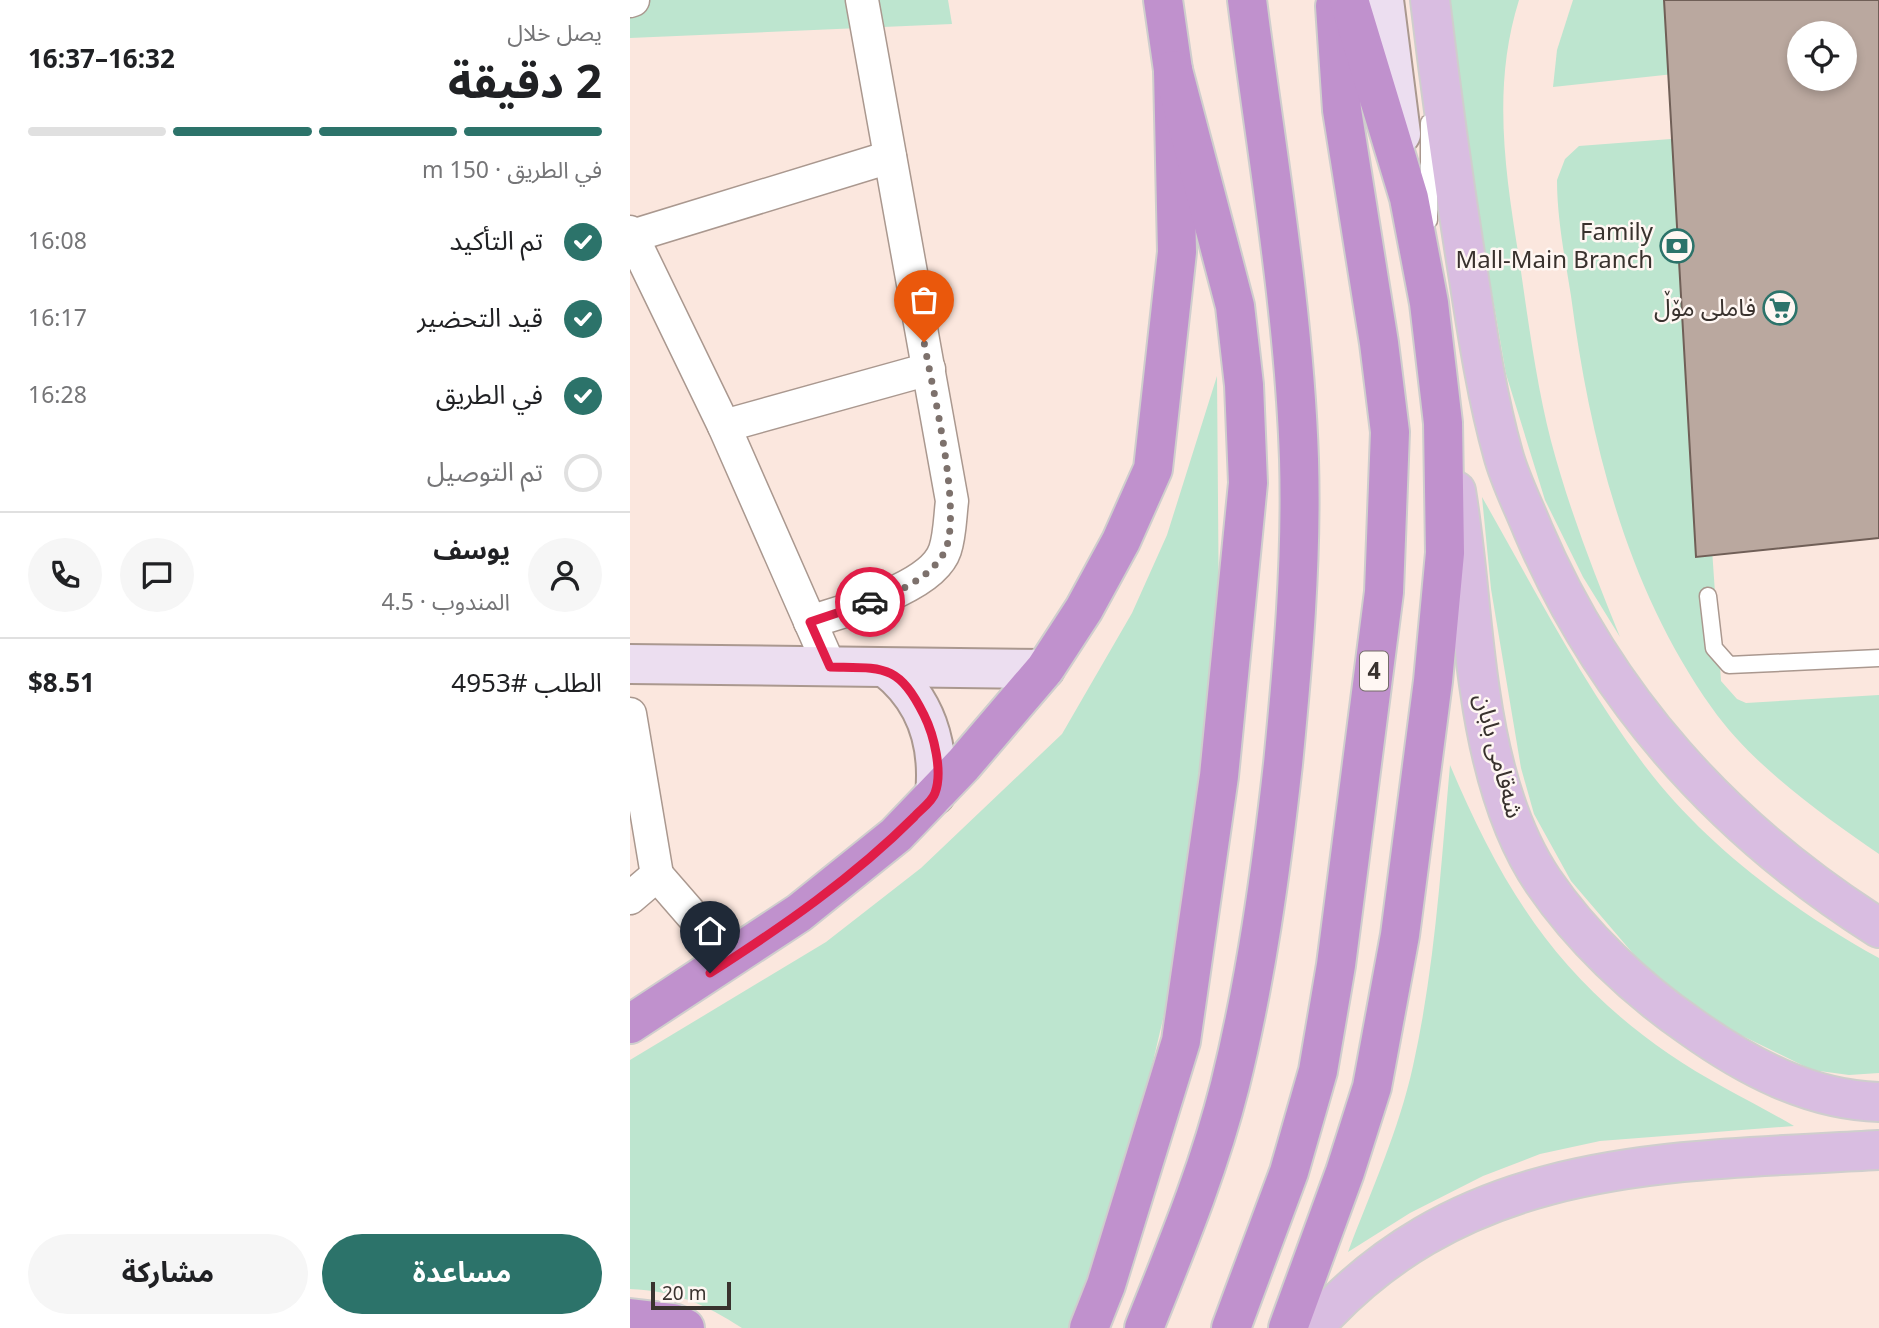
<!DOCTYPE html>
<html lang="ar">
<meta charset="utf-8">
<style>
body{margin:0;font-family:Georgia,"Noto Sans Arabic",serif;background:#f6f6f6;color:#202124;direction:rtl;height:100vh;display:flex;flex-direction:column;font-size:26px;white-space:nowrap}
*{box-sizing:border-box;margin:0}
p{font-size:23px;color:#757577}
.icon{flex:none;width:38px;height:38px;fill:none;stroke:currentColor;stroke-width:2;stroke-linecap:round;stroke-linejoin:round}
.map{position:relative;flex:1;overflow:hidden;direction:ltr}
.panel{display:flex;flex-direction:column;background:#fff;width:630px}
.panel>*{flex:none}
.buttons{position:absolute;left:1157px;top:21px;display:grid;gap:14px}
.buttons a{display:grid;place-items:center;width:70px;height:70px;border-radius:50%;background:#fff;box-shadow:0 4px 10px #0003;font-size:35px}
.scale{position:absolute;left:21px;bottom:18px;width:80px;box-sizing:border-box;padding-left:7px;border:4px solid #39322e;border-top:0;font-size:19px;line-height:24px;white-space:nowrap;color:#39322e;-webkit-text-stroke:5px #fff7f3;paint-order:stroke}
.pin{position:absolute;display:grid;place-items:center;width:60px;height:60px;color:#fff;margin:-72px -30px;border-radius:50% 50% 50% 0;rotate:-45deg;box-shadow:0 0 7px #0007}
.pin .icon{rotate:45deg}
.courier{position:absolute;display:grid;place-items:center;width:70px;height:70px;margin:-35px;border:5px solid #e11d48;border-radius:50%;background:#fff;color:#222;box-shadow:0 2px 9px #0007}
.summary em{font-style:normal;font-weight:700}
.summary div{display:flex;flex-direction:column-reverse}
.summary{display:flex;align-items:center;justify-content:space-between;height:119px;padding:0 28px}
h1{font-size:46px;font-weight:700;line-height:52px}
.bar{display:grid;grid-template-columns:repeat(4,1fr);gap:10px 7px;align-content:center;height:84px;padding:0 28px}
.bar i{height:9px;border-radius:5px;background:#e0e0e0}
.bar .selected{background:#2c736a}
.bar p{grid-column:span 4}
.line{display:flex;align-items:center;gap:18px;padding:0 28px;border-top:2px solid #e0e0e0}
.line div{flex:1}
.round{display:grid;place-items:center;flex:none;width:74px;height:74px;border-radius:37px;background:#f6f6f6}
ol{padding:0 28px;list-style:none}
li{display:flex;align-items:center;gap:21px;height:77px}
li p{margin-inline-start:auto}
li .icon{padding:7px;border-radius:50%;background:#2c736a;color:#fff;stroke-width:4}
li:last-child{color:#757577}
li i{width:38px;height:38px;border:4px solid #e0e0e0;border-radius:50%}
.cta{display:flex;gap:14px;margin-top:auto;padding:14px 28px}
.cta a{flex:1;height:80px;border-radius:42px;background:#2c736a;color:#fff;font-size:28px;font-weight:700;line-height:80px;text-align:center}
.cta a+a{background:#f6f6f6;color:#202124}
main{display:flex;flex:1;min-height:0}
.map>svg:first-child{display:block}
.green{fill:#bde5cf}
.building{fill:#baa89f;stroke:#705f57;stroke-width:2;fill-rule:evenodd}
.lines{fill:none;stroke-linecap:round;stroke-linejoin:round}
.lane-casing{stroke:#aa988f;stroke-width:19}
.street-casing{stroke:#aa988f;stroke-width:35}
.secondary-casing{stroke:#aa988f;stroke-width:42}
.primary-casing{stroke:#cfcecd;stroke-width:42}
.highway-casing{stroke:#cfcecd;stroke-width:42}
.lane{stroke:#fff;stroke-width:16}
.street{stroke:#fff;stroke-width:32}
.secondary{stroke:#ecdef0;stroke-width:38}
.primary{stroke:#d9bde1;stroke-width:38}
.highway{stroke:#c091cd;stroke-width:38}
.done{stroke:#7d716c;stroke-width:7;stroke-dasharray:0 12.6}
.route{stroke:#e11d48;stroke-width:9}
.labels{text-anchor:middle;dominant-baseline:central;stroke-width:5;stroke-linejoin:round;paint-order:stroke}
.shield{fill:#fff7f3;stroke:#746d69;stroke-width:2}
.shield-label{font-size:23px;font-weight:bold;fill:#39322e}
.poi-label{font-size:24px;fill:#39322e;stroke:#fff7f3;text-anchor:end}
.street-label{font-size:24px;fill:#39322e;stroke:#fff7f3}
</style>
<main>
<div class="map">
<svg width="1249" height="1328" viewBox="0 0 1249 1328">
<rect width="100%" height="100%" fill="#fbe7de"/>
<g class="green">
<polygon points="0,0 318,0 322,24 0,38"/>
<path d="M821,0H889C862,86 875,171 889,258C898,319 906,382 921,441C939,509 964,573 990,637L953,577L915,500L876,374L844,190L820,19Z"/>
<polygon points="943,0 1048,0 1053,73 923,87 927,50"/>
<path d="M1054,138L1091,681L1107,699L1116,703L1249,695V854C1193,816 1121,764 1082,708C996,587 960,440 941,296C935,258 927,219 927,180L935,159L949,146Z"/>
<path d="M587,376L589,626L538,998L499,1163L446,1328H112C75,1304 45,1291 0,1289V1060L196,942L291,868L432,734L502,613L537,535Z"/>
<path d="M852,497C904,588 952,683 1015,766C1075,845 1162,910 1249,958V1073L1219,1075L1182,1070L1086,1023L1012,964L941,881L904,814L891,768L861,589Z"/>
<path d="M820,765C872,888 927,977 1039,1054C1078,1081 1123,1102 1164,1126L970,1141L910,1154L853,1176L780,1213L718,1252C741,1191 769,1130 783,1066C805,967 811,866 820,765Z"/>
</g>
<path class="building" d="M1034,0H1249V538L1066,557ZM1169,33H1214V79H1169Z"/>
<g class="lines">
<defs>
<g id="lane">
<polyline points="799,123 799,220"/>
<polyline points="1078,596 1084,648 1099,665 1249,658"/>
</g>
<g id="street">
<polyline points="0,1 3,0"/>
<polyline points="0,232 94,426 200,667"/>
<polyline points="2,236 260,157"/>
<polyline points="94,426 299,369"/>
<path d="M180,622C215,610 302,589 315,550C320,535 320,517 322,501L232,0"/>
<polyline points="0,714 27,875 0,898"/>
<polyline points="27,875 101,960"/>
</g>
<g id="secondary">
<polyline points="754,0 771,134"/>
<polyline points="0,664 415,669"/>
<path d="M256,668C296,699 310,745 305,795"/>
</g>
<g id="primary">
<path d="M800,0C811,93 824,186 839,279C848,337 857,397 873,454C880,480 893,505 903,530C976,700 1093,829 1249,928"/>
<path d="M826,491C837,557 840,625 850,691C859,754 877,828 913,881C951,937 1005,988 1060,1026C1116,1066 1179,1100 1249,1102"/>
<path d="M683,1328C835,1156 1038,1162 1249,1150"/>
</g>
<g id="highway">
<polyline points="0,1024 169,913 266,835 333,765 415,669 454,609 491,541 523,469 547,252 543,70 533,0"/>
<polyline points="0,1318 43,1323 55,1328"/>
<polyline points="459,1328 476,1285 551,1041 589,776 618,483 614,385 605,306 543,70"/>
<path d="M514,1328C546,1248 579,1169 600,1085C626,980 641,871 653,764C663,662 672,561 669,459C664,307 636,151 617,0"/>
<polyline points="601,1328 659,1172 688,1071 706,965 754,592 760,432 749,343 712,110 705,6"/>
<polyline points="658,1328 715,1172 742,1087 770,935 803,681 815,553 813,423 799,303 779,198 719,0"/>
</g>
</defs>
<use href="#lane" class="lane-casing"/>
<use href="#street" class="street-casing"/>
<use href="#secondary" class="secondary-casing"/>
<use href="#primary" class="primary-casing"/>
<use href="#highway" class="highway-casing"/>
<use href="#lane" class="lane"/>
<use href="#street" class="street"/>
<use href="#secondary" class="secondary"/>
<use href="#primary" class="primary"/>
<use href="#highway" class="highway"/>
</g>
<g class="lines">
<path class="done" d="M240,602C266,593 299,579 314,553C334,516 302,387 294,342"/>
<path class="route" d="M80,973C152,927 224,877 284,817C290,810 302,802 305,793C313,772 304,735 294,715C268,663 253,668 200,667L180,622L240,602"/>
</g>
<defs>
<symbol id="bank-ring" viewBox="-11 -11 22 22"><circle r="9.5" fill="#fff7f3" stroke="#2c736a" stroke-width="1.5"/><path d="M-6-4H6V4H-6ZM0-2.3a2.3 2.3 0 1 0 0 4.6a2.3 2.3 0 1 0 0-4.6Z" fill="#2c736a"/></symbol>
<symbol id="supermarket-ring" viewBox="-11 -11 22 22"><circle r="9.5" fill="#fff7f3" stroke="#2c736a" stroke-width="1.5"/><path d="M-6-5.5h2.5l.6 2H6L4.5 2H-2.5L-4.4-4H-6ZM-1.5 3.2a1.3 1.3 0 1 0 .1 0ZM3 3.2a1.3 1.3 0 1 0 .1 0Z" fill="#2c736a"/></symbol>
</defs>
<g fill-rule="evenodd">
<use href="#bank-ring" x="1028" y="227" width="38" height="38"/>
<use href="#supermarket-ring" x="1131" y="289" width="38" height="38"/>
</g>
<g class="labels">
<rect class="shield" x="730" y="651.5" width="28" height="39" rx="5"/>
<g class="shield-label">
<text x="744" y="671">4</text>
</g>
<g class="poi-label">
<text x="1023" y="232">Family<tspan x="1023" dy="28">Mall-Main Branch</tspan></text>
<text x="1126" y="308">فاملی مۆڵ</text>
</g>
<g class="street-label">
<text transform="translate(868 756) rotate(75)">شەقامی بابان</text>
</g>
</g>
</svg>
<div class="buttons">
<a><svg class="icon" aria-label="locate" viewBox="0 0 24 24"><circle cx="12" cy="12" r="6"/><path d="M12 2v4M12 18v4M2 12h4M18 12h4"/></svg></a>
</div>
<div class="scale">20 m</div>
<div class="pin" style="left:294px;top:342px;background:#ea580c"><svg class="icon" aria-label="bag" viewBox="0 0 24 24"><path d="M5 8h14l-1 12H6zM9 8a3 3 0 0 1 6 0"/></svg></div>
<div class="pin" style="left:80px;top:973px;background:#1f2937"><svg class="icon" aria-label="home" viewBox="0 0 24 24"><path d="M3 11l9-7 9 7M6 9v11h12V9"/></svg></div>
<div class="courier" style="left:240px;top:602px"><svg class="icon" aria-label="car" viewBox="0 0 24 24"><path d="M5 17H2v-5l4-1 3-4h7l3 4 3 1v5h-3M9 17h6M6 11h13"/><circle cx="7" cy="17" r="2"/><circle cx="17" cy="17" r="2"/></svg></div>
</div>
<section class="panel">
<div class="summary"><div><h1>2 دقيقة</h1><p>يصل خلال</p></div><em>16:32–16:37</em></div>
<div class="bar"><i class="selected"></i><i class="selected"></i><i class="selected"></i><i></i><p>في الطريق · 150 m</p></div>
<ol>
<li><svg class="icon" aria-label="check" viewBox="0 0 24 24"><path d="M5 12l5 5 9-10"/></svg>تم التأكيد<p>16:08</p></li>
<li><svg class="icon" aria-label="check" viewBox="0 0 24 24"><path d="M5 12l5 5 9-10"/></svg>قيد التحضير<p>16:17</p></li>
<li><svg class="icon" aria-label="check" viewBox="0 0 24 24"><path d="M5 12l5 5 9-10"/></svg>في الطريق<p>16:28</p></li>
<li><i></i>تم التوصيل</li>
</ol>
<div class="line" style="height:126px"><a class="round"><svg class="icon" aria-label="person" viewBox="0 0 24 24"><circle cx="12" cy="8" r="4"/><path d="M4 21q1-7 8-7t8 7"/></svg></a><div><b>يوسف</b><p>المندوب · 4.5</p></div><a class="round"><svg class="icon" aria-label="chat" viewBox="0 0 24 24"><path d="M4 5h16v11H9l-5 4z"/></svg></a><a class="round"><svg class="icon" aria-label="phone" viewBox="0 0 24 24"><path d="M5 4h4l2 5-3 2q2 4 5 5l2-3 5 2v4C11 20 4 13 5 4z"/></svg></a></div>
<div class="line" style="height:91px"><div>الطلب #4953</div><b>$8.51</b></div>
<div class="cta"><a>مساعدة</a><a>مشاركة</a></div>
</section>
</main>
